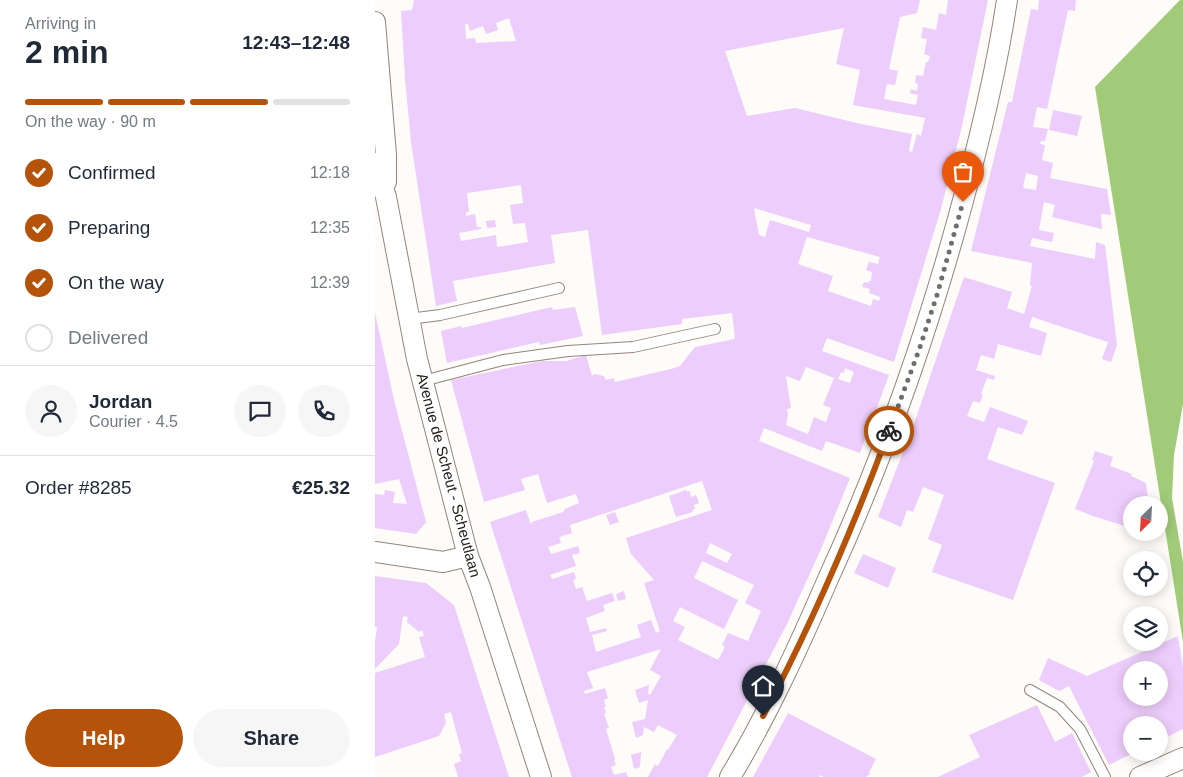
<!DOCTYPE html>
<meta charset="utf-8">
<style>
body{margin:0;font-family:Arial,sans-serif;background:#f6f6f7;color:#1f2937;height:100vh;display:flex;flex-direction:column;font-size:19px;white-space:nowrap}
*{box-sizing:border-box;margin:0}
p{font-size:16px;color:#747a83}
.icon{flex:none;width:28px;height:28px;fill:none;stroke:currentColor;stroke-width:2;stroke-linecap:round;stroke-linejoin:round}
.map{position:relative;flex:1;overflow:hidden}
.details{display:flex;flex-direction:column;background:#fff;width:375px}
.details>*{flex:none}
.needle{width:32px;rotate:204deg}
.fabs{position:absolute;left:748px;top:496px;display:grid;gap:10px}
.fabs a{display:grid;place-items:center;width:45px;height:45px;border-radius:50%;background:#fff;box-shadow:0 2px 12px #0003;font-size:25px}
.pin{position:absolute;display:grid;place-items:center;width:42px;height:42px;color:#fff;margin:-51px -21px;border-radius:50% 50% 50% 0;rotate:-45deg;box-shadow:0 0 5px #0007}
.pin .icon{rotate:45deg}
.courier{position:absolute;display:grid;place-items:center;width:50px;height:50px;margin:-25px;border:4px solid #b45309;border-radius:50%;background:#fff;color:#222;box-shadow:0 1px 6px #0007}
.overview em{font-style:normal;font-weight:700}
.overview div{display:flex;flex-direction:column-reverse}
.overview{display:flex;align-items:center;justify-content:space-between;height:85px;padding:0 25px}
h1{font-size:32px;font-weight:700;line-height:38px}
.bar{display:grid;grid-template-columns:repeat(4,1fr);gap:8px 5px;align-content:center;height:60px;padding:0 25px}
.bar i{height:6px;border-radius:4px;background:#e0e1e3}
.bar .active{background:#b45309}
.bar p{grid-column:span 4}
.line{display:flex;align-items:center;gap:12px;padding:0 25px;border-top:1px solid #e0e1e3}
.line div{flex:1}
.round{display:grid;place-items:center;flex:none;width:52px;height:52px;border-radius:26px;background:#f6f6f7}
ol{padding:0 25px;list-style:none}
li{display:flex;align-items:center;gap:15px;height:55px}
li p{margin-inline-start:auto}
li .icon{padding:5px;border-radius:50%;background:#b45309;color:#fff;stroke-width:4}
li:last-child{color:#747a83}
li i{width:28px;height:28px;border:2px solid #e0e1e3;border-radius:50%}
.button{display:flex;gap:10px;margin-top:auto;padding:10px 25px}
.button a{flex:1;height:58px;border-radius:30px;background:#b45309;color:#fff;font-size:20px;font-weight:700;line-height:58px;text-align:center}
.button a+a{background:#f6f6f7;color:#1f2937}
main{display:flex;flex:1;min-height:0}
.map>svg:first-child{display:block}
.forest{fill:#a1cb78}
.building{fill:#edcdfb;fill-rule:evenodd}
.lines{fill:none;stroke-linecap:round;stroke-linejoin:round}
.lane-casing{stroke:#92857a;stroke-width:12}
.street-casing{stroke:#92857a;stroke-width:22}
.lane{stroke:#fff;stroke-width:10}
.street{stroke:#fff;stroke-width:20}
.done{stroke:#716d68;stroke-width:5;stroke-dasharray:0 9}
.route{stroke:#b45309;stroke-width:6}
.labels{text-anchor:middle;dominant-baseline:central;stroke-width:4;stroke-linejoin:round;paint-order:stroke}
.street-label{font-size:15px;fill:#25201b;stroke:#fff}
</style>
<main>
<section class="details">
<div class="overview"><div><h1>2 min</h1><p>Arriving in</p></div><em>12:43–12:48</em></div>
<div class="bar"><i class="active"></i><i class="active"></i><i class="active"></i><i></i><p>On the way · 90 m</p></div>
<ol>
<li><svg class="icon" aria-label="check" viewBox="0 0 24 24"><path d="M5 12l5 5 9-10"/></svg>Confirmed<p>12:18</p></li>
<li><svg class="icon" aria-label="check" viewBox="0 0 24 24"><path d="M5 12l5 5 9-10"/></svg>Preparing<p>12:35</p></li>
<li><svg class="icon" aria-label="check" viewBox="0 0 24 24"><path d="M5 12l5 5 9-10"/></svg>On the way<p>12:39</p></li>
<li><i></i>Delivered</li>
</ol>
<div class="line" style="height:90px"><a class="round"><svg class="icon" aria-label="person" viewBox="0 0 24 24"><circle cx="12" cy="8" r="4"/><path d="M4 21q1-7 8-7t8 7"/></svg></a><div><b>Jordan</b><p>Courier · 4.5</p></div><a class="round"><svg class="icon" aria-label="chat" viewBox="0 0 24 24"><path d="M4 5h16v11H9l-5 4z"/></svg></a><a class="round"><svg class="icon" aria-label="phone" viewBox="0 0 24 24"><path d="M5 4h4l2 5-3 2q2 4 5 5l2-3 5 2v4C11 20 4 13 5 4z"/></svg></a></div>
<div class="line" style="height:65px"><div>Order #8285</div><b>€25.32</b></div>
<div class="button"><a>Help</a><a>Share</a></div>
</section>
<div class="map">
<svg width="808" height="777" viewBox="0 0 808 777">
<rect width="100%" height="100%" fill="#fefbf8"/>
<polygon class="forest" points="805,0 808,0 808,404 799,455 797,498 808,562 808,642 720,87"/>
<g class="building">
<path d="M39,0H545L542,13L525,17L514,69L523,71L520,85L512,84L509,99L541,105L543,95L535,93L536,89L542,91L543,84L540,83L541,75L548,76L551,62H553L555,56L549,54L552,39L546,38L548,27L561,30L564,13L571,15L573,0H613L587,126L566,209L519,362L452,338L447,351L514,375L485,453L451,441L447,451L389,428L384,441L475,478L446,549L412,624L332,777H273L280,764L283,766L292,749L293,750L302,735L283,725L279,732L269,727L268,735L261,738L257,722L270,719L273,700L264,703L260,690L274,685L273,694L275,695L286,676L275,670L286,649L212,672L218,688L209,691L210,694L230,688L233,698L229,700L231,707H229L231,713L229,714L234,728L231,729L240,759L239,760L241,765L236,767L239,775L251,772L253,777H197L115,522L151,510L156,525L157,522L188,512L190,509L204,503L201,494L172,503L163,474L146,479L150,490L109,502L76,380L167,361H191L211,355L217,376L219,374L229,376L231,380L239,378L240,382L296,369L305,366L320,347L360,339L357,313L307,319V324L227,335L213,230L176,235L180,263L78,281L82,301L61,306L36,142L30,79L26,11L37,10ZM134,18L141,41L101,43L100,38L91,39L90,24H93L95,31L108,26L111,34L123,30L121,23ZM469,28L461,64L485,70L478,105L550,118L546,136L542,134L537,152L534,151L537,134L486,124L420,108L372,116L350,51ZM146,185L148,203L135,205L138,224L150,223L153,242L122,247L121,235L86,241L84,233L106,229V227H102L100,214L91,216V212H94L92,193ZM379,208L436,225L434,232L395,220L390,237L384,235ZM432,237L505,257L503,264L494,262L491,270L497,272L496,280V281H494L493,283L489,282L487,287L495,289L494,293L505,297L504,301L498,299L496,306L453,291L458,276L423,264ZM431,367L459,378L448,405L456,408L451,422L439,417L433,434L411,425L413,415L412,409L416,408L411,376L425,381ZM470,368L479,372L475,383L463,379L466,372L469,373ZM327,481L337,510L251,538L256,554L279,580L269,583L285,631L281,633L276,620L262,625L266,637L221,652L217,635L232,631L231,628L215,632L211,618L230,611L228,605L240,601L237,593L212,601L207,587L201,589L198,580L201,579L199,572L177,579L175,575L201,566L197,555L205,553L203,546L176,554L173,547L186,543L184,537L197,533L195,525ZM335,543L357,554L352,563L331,553ZM327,561L379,585L370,603L386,611L373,641L353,633L347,645L350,647L343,660L303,640L310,627L298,621L305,607L349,629L363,600L319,578Z"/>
<path d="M664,0H701L700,11L693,10L672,109L662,107L658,127L673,129L670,141H666L665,144L670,145L667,160L678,163L675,178L732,189L736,215L726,214L727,229L677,217L680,205L669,202L664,230L679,233L677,242L657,238L655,246L720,259L721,242L730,245L742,345L736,362L727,359L733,342L657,317L654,327L672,333L666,356L623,344L619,359L606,355L601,370L620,376L619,380L612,378L606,394L608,395L605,403L598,401L592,416L609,422L615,407L653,421L647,435L623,427L612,459L680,483L638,600L557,572L567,545L553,539L569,495L548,487L538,512L532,510L526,527L503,517L540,421L589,277L637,292L632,308L649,314L657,286H655L657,263L596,251L633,102H637L656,9L663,10ZM651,173L663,176L661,190L648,188Z"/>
<polygon points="678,110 707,116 702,136 674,130"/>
<polygon points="120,220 121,227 112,228 111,221"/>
<polygon points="177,307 178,310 200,307 208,336 165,345 164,342 72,363 66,331 86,326 87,328"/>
<polygon points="0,313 20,404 51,522 41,534 0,528 0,494 9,495 10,490 20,492 18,503 32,504 24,479 0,484"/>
<polygon points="720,451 738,457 735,466 757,474 756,476 771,483 774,505 756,505 756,528 718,516 700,509 719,461 717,460"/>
<polygon points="311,490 312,492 315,491 316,497 321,495 324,503 319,505 320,509 317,510 318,512 301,517 294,496"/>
<polygon points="240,512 244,522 235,525 231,515"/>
<polygon points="488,554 521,568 513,588 479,573"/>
<polygon points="0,576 51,583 79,605 134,777 83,777 79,764 86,761 84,754 87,753 76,712 69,714 71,723 64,736 0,757 0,673 50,657 44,637 49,636 47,630 44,632 32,622 33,617 28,616 24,644 0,669 0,642 2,627 0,627"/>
<polygon points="249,591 251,599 243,601 241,594"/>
<path d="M803,636L808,667V729L784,741V725H756V754L734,765L694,686L684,691L664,680L673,658L712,676ZM756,670H784V698H756Z"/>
<polygon points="662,705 680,742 697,733 716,772 707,777 563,777 605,757 594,735"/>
<polygon points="413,713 501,759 494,772 495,774 491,777 449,777 445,775 444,777 378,777"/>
<polygon points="266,752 265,767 259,769 256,755"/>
</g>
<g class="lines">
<defs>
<g id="lane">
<polyline points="34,319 65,315 184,288"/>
<polyline points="48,381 128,360 193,351 258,347 340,329"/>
<polyline points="655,690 685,707 705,729 730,777"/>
</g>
<g id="street">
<polyline points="0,22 11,155 11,182"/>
<polyline points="0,163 11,197 42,359 93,556 105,587 166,777"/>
<polyline points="0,552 68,562 93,556"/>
<path d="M355,777C393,714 424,646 453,579C506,463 549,343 583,219C603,147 621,74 632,0"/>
<polyline points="765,777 808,758"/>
</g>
</defs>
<use href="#lane" class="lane-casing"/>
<use href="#street" class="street-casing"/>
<use href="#lane" class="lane"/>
<use href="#street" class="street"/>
</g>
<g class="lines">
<polyline class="done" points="514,431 544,350 562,295 588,202"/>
<path class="route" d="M388,716C437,624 478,528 514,431"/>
</g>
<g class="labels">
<g class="street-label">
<text transform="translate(74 475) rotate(75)">Avenue de Scheut - Scheutlaan</text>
</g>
</g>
</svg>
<div class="fabs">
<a><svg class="needle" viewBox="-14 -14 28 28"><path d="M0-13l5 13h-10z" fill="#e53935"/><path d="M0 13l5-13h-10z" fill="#747a83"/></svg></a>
<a><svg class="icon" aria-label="locate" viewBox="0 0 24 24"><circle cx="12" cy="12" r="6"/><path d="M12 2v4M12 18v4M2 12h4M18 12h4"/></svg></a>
<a><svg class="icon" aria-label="layers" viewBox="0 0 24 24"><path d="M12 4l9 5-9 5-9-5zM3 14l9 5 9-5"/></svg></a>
<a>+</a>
<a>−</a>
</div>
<div class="pin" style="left:588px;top:202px;background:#ea580c"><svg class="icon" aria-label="bag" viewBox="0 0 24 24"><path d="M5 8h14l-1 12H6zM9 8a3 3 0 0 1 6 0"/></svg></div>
<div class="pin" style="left:388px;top:716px;background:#1f2937"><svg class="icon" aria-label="home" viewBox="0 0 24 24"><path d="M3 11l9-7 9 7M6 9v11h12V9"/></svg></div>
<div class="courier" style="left:514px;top:431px"><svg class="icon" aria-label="bike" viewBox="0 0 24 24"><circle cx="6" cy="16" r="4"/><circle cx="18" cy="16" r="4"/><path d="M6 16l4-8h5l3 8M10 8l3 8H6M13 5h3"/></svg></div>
</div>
</main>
